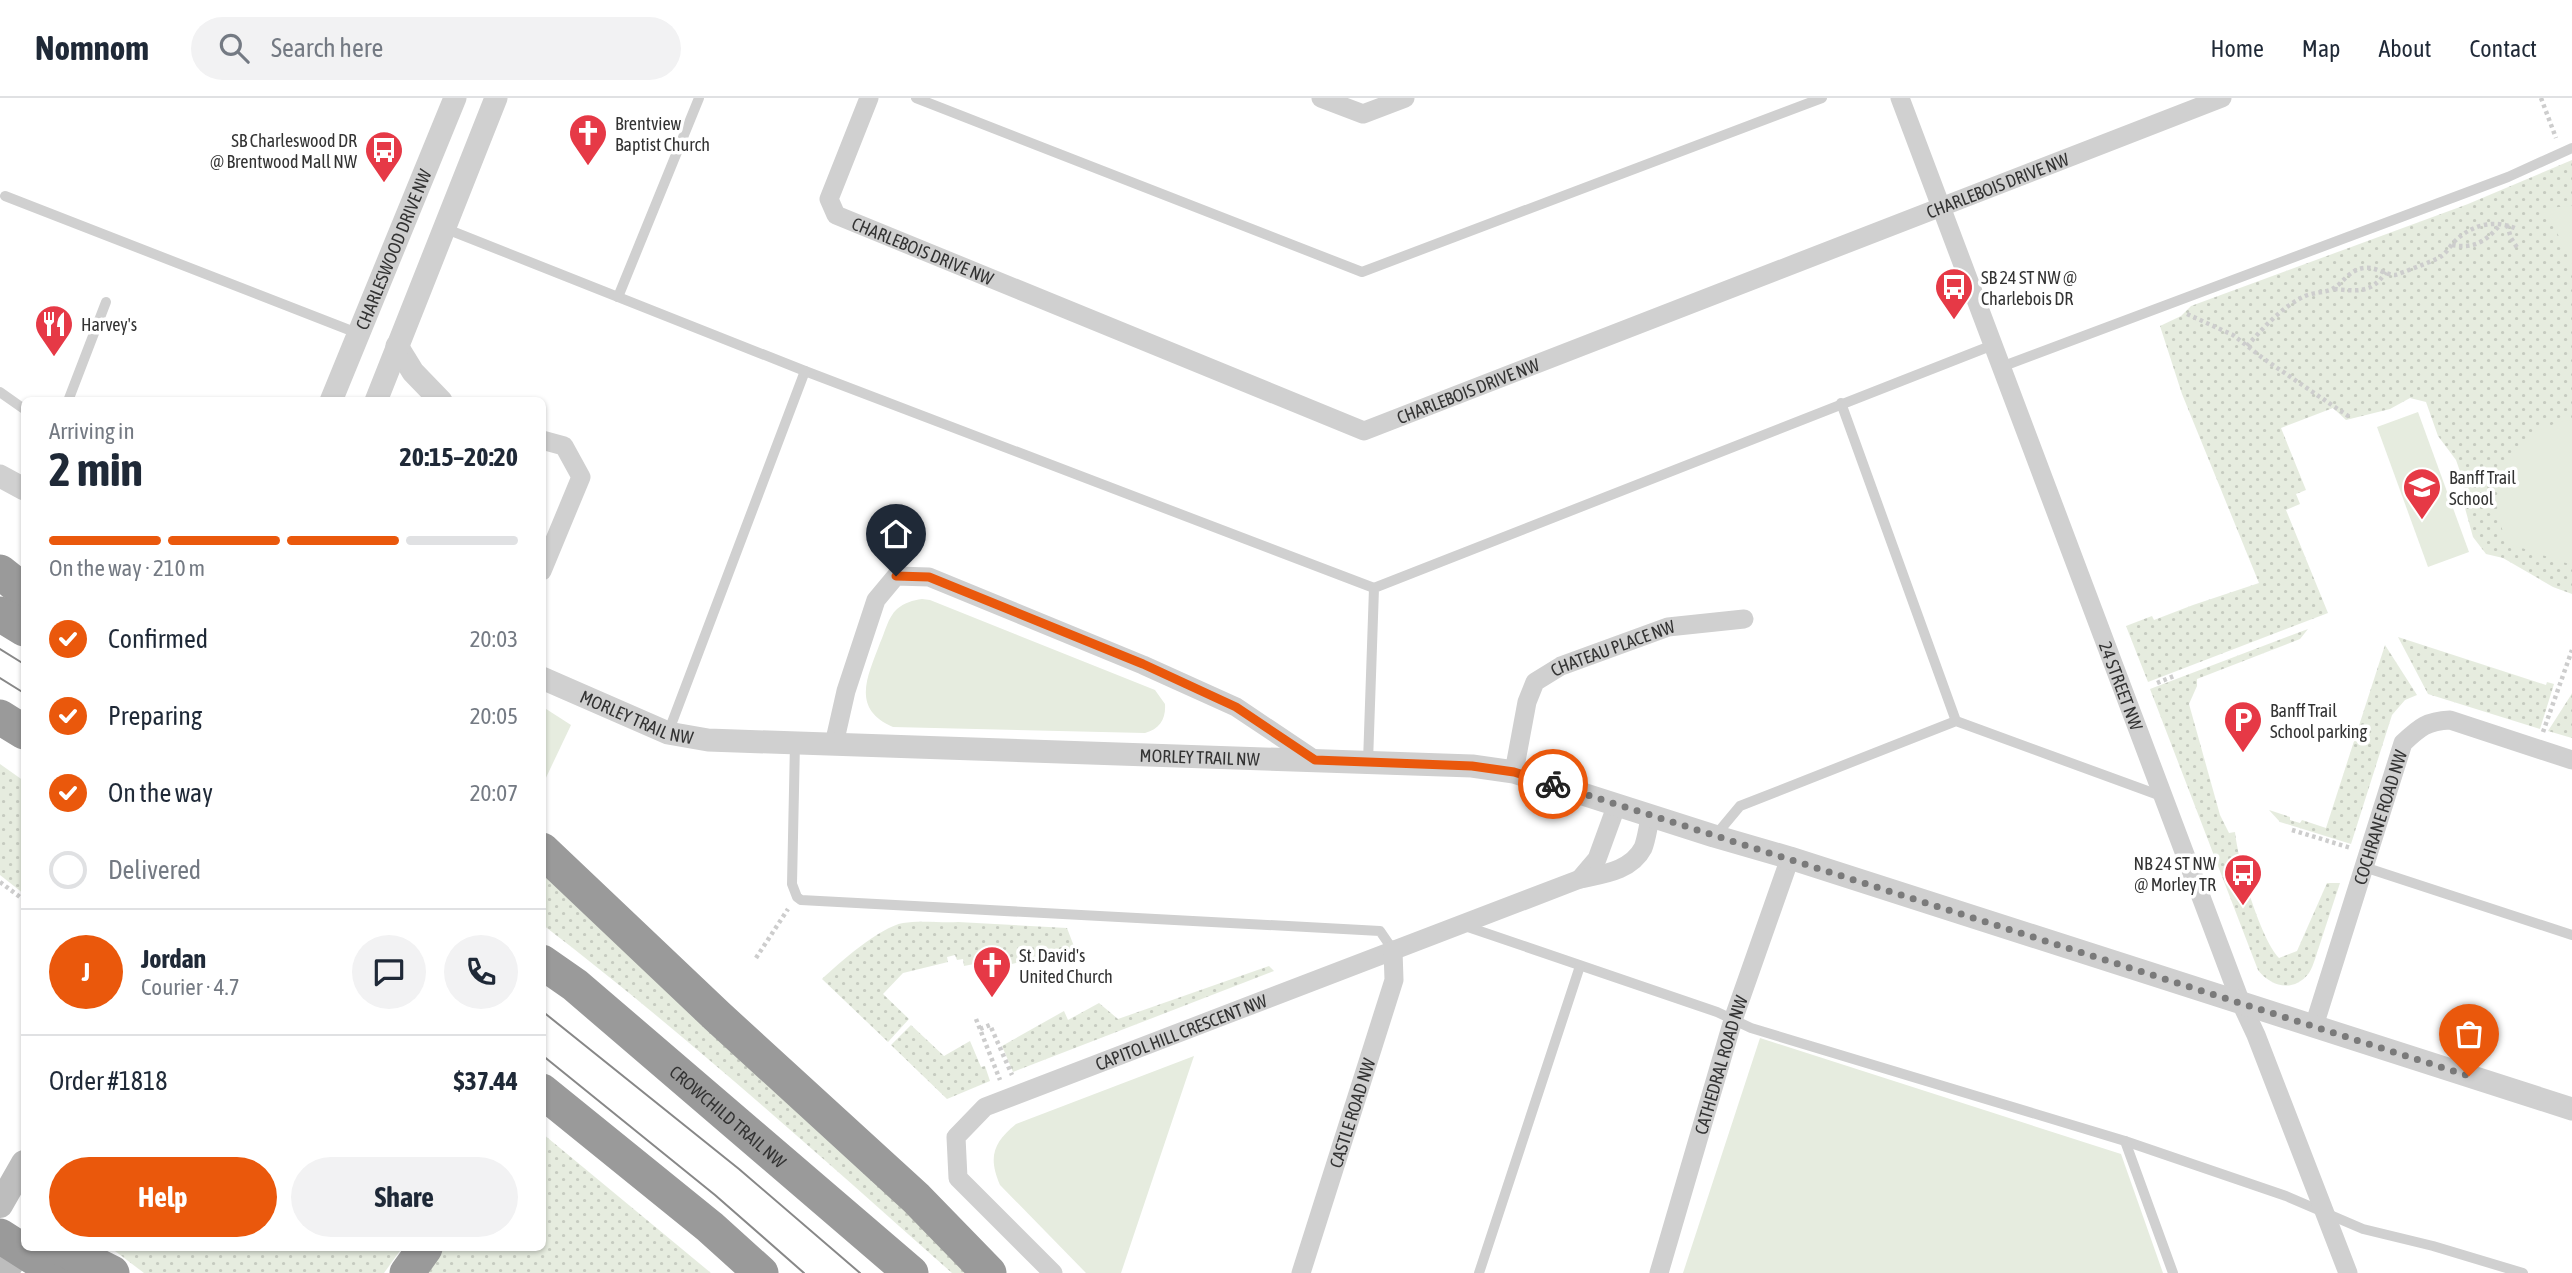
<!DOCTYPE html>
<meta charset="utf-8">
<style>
body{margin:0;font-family:"Asap Condensed",sans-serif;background:#f2f2f3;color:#1f2937;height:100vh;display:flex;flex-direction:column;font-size:26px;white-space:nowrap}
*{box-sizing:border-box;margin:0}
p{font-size:23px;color:#747a83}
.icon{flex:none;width:38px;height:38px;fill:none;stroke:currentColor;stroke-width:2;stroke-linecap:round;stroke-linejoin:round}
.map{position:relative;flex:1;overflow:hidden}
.side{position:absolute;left:21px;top:299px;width:525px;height:854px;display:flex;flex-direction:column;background:#fff;border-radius:10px;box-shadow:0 2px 5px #0004}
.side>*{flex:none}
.pin{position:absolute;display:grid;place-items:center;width:60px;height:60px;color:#fff;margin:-72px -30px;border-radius:50% 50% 50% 0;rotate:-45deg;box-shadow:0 0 7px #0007}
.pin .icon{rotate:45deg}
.courier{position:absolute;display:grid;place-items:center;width:70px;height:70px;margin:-35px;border:5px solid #ea580c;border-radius:50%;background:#fff;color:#222;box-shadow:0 2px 9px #0007}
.head em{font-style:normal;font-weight:700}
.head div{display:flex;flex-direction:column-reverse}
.head{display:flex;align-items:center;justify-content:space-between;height:119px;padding:0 28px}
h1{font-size:46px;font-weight:700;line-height:52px}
.bar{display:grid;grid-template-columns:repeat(4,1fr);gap:10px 7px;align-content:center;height:84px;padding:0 28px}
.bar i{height:9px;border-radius:5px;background:#e0e1e3}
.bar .active{background:#ea580c}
.bar p{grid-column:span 4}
.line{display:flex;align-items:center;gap:18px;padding:0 28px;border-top:2px solid #e0e1e3}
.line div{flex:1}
.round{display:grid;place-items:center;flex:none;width:74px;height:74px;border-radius:37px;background:#f2f2f3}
ol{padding:0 28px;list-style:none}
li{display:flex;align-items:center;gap:21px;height:77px}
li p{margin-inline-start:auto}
li .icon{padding:7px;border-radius:50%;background:#ea580c;color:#fff;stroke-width:4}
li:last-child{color:#747a83}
li i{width:38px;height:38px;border:4px solid #e0e1e3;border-radius:50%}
.button{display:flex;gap:14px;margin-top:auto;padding:14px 28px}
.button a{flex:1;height:80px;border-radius:42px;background:#ea580c;color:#fff;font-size:28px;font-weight:700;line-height:80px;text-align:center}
.button a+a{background:#f2f2f3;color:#1f2937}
header{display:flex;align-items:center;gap:42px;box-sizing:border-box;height:98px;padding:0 35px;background:#fff;border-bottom:2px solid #e0e1e3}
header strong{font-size:33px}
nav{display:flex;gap:38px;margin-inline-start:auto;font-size:24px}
.search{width:490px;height:63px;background:#f2f2f3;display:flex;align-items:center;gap:18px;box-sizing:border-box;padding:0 24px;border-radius:38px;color:#747a83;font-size:26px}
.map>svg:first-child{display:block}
.grass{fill:url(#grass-dots)}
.park{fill:#e6ecdf}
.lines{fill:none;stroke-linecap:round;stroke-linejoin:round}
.path{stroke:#cdcdcd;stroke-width:4.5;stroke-dasharray:3.5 3.5;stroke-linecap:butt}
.service{stroke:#d0d0d0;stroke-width:10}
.minor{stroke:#d0d0d0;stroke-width:19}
.tertiary{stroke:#d0d0d0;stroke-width:23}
.secondary{stroke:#bdbdbd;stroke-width:26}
.motorway{stroke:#9a9a9a;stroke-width:35}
.tram{stroke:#888;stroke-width:2}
.done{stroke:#7a7a7a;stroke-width:7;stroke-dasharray:0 12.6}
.route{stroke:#ea580c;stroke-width:9}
.labels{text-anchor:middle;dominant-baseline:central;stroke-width:7;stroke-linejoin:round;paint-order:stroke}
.poi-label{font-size:18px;fill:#333;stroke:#fff;text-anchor:start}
.street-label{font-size:18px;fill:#333;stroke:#fff}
</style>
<header>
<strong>Nomnom</strong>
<div class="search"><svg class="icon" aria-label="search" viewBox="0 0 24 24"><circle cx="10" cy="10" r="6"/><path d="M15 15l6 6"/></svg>Search here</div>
<nav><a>Home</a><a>Map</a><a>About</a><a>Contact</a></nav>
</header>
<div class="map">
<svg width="2572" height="1175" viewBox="0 0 2572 1175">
<defs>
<pattern id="grass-dots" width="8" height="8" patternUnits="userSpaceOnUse" patternTransform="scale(1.75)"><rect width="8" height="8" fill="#e6ecdf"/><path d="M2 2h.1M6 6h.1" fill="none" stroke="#c6cbc0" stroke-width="1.8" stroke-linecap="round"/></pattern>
</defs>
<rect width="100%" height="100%" fill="#fff"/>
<g class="grass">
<polygon points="2572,62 2572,496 2553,489 2503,460 2486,456 2473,439 2463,403 2464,385 2456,362 2438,338 2426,304 2410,300 2390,311 2346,322 2333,310 2281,330 2306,392 2296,396 2300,406 2286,412 2328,515 2148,584 2126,528 2152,518 2154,522 2193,507 2259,485 2182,296 2160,228 2181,218 2191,208 2468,106"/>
<path d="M2308,531L2300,541L2197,581V588L2189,606L2220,717L2229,735L2235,734C2238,763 2259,838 2279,860L2297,853L2327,785H2340C2333,806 2326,827 2319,849C2316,857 2314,867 2309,875C2294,895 2271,889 2258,872L2150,591Z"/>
<polygon points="2398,539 2546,587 2547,584 2554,586 2540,631 2428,596"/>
<polygon points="2385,547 2417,597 2405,602 2392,617 2351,746 2280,724 2269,712 2290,719 2290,722 2300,725 2302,722 2326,730"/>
<polygon points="2572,595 2572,640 2548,633 2571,597"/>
<polygon points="0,666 24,683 24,796 0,777"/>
<path d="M542,769L977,1175H952C818,1056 685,936 543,827Z"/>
<path d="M958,824L1067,830L1075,851L991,871L989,863L964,868L963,861L957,862L955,857L947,859L948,864L903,875L883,896L909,921L888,944L822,881C839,865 880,829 903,825C920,822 940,825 958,824Z"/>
<polygon points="1269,868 1274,873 1013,974 1002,948 1064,913 1068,922 1099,905 1118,921"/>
<polygon points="911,927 944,958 970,943 981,969 985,968 990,983 947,1001 891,947"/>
<polygon points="543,1036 711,1175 421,1175 435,1150 542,1150"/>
<polygon points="111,1150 402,1150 384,1175 144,1175"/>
</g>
<g class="park">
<polygon points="2572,108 2572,168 2546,110"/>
<polygon points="2418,314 2469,454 2428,469 2377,329"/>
<path d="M2572,322V467L2507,445C2483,389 2508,331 2572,322Z"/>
<path d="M922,501L930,502L1155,592L1165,606C1166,621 1160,631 1145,635L893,629C850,610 868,578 880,545C885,534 888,519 897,511C904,505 913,502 922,501Z"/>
<polygon points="543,609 571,627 543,686"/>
<polygon points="1760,940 2121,1056 2163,1175 1683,1175"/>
<path d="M1194,958L1121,1175H1086L1000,1087C988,1059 993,1045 1016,1026Z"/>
</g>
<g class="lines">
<g class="path">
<polyline points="2541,0 2556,40"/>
<polyline points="2507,127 2511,140 2518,151"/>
<path d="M2452,147C2473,151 2485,144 2499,128"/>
<path d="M2334,191C2358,193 2371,196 2386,174"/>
<polyline points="2187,216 2233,237 2264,261 2351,320"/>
<path d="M2247,248C2263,230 2282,209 2303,199C2312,194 2326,195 2334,190C2345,183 2349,172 2364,170C2375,168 2385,177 2395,177C2399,176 2436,162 2440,159C2446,156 2450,148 2454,144C2472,126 2495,121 2517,131"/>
<polyline points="2157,585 2174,578"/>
<polyline points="2543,634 2572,552"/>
<polyline points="2292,732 2351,750"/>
<polyline points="0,784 24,802"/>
<polyline points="756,860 788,811"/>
<polyline points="976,921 1000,982"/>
<polyline points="980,931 990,927 1012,977"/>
</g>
<g class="service">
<polyline points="916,0 1362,174 1822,0"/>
<polyline points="5,98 357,235"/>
<polyline points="444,130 805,273 1374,490"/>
<polyline points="618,199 699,0"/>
<polyline points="2001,269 2508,79 2572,50"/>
<polyline points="0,294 24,311"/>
<polyline points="68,303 106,204"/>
<polyline points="1841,305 1956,623"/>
<polyline points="668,635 805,273"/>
<polyline points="795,645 792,786 797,799 801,802 1380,833 1393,852"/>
<polyline points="1368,664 1374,490 1993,247"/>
<polyline points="1715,738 1740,708 1956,623 2164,699"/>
<polyline points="2364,769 2572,837"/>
<polyline points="1462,827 1717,914 1751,930 2125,1043 2286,1098 2363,1131 2433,1148 2523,1175"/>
<polyline points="2125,1043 2173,1175"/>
<polyline points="1479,1175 1580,868"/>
</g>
<g class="minor">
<path id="s1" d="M869,0L829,101L836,117L1364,333L2222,0"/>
<polyline points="1321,0 1363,16 1405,0"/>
<path id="s2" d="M1900,0L2241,905L2256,937L2348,1175"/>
<polyline points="542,342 564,348 581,379 542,473"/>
<polyline points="834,646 846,593 876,502 896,478 929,479 1143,567 1236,609 1315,662"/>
<path id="s3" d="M1514,674L1527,604L1535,584L1561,568L1668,529L1744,521"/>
<polyline points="1580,781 1597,761 1617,706"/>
<path id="s4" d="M2314,928L2403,645C2420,629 2427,623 2450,622L2572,662"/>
<path id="s5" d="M1053,1175L958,1080L956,1039L985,1009L1580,781C1603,776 1631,773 1643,750C1647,740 1648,727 1651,717"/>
<path id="s6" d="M1301,1175L1394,882L1393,852"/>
<path id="s7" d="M1659,1175L1733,922L1790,760"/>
</g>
<g class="tertiary">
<polyline points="397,248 413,274 441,303"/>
<path id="s8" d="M331,303L455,0"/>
<polyline points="376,303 496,0"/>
<polyline points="0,378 24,391"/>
<path id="s9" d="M542,580L668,635L708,642L1472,668L1514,674L1714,738L1790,760L2572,1011"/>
</g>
<g class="secondary">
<polyline points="0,1107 24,1065"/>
<polyline points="5,1175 24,1145"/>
</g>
<g class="motorway">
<polyline points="0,474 24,493"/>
<polyline points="0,516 24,531"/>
<polyline points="0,619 24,634"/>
<polyline points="542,752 717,918 916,1100 989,1175"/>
<path id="s10" d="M542,864L575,887L911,1175"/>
<polyline points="542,993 710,1129 761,1175"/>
<polyline points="0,1138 58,1175"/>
<polyline points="62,1150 112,1175"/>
<polyline points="407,1175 425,1150"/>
</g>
<g class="tram">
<polyline points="0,551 24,566"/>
<polyline points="0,580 24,595"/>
<polyline points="542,913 739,1071 860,1175"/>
<polyline points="542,957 715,1097 804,1175"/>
</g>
</g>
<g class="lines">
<polyline class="done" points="1553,686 2469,978"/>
<polyline class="route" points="896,478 929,479 1143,566 1236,609 1315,662 1472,668 1514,674 1553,686"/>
</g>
<defs>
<symbol id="church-pin" viewBox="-11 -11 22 30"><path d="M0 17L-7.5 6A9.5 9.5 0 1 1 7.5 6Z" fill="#e63946" stroke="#fff"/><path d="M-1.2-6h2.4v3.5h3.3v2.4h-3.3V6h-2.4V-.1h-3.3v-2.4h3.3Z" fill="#fff"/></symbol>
<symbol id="bus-pin" viewBox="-11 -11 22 30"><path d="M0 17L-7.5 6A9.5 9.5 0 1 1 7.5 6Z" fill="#e63946" stroke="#fff"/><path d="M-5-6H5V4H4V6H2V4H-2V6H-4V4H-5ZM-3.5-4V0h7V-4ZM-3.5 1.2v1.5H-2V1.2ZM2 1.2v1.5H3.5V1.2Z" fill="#fff"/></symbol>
<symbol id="restaurant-pin" viewBox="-11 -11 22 30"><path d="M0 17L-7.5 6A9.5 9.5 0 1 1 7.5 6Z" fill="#e63946" stroke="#fff"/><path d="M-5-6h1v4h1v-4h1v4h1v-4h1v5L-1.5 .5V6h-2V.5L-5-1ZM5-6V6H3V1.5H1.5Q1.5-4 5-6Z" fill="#fff"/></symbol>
<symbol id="school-pin" viewBox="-11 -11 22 30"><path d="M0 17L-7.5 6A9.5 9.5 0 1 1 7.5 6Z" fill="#e63946" stroke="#fff"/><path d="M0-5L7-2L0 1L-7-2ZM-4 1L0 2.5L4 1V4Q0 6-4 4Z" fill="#fff"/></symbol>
<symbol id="parking-pin" viewBox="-11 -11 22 30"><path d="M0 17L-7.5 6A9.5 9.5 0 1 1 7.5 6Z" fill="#e63946" stroke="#fff"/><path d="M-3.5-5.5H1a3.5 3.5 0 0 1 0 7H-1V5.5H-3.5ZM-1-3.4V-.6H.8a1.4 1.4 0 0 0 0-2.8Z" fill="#fff"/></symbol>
</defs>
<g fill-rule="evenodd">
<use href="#church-pin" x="566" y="13" width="44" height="60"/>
<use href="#bus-pin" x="362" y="30" width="44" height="60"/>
<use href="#bus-pin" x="1932" y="167" width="44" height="60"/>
<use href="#restaurant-pin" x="32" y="204" width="44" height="60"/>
<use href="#school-pin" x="2400" y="367" width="44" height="60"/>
<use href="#parking-pin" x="2221" y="600" width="44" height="60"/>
<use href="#bus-pin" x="2221" y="753" width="44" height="60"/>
<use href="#church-pin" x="970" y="845" width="44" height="60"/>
</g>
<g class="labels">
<g class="poi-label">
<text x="615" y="25">Brentview<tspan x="615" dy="21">Baptist Church</tspan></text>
<text x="357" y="42" text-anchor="end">SB Charleswood DR<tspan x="357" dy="21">@ Brentwood Mall NW</tspan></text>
<text x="1981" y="179">SB 24 ST NW @<tspan x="1981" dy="21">Charlebois DR</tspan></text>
<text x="81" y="226">Harvey's</text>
<text x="2449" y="379">Banff Trail<tspan x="2449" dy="21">School</tspan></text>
<text x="2270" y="612">Banff Trail<tspan x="2270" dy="21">School parking</tspan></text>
<text x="2216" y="765" text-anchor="end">NB 24 ST NW<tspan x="2216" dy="21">@ Morley TR</tspan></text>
<text x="1019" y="857">St. David's<tspan x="1019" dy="21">United Church</tspan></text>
</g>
<g class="street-label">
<text stroke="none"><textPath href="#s1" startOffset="1376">CHARLEBOIS DRIVE NW</textPath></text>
<text stroke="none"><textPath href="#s8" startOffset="164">CHARLESWOOD DRIVE NW</textPath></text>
<text stroke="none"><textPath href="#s1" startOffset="220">CHARLEBOIS DRIVE NW</textPath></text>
<text stroke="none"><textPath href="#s1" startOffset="808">CHARLEBOIS DRIVE NW</textPath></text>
<text stroke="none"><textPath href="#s3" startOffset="178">CHATEAU PLACE NW</textPath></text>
<text stroke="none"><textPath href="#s2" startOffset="628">24 STREET NW</textPath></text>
<text stroke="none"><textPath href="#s9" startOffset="103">MORLEY TRAIL NW</textPath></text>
<text stroke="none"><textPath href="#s9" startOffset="670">MORLEY TRAIL NW</textPath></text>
<text stroke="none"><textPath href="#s4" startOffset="219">COCHRANE ROAD NW</textPath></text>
<text stroke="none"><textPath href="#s5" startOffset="427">CAPITOL HILL CRESCENT NW</textPath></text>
<text stroke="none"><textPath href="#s7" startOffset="217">CATHEDRAL ROAD NW</textPath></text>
<text stroke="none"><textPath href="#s6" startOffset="168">CASTLE ROAD NW</textPath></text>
<text stroke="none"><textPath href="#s10" startOffset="242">CROWCHILD TRAIL NW</textPath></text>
</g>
</g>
</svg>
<div class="pin" style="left:2469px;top:978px;background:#ea580c"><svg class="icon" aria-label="bag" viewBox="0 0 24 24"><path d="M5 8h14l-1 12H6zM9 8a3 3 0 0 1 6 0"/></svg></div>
<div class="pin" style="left:896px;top:478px;background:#1f2937"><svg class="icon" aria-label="home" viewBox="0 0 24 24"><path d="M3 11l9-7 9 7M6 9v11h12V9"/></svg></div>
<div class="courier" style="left:1553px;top:686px"><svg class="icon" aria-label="bike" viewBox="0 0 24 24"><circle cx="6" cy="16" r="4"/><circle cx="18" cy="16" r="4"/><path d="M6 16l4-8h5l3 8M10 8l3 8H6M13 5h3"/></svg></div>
<section class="side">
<div class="head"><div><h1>2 min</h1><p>Arriving in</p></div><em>20:15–20:20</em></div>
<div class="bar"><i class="active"></i><i class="active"></i><i class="active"></i><i></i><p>On the way · 210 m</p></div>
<ol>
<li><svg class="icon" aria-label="check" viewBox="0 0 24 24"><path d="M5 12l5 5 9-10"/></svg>Confirmed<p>20:03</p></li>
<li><svg class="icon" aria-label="check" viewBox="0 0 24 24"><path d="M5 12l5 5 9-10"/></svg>Preparing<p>20:05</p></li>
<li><svg class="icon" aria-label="check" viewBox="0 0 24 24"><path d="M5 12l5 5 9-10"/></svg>On the way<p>20:07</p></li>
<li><i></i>Delivered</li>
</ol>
<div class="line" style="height:126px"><b class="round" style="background:#ea580c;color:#fff">J</b><div><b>Jordan</b><p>Courier · 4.7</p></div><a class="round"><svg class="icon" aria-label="chat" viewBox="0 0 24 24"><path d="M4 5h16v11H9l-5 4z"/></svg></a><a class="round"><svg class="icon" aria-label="phone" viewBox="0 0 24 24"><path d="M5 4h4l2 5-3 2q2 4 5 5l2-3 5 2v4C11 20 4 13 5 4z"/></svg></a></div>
<div class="line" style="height:91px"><div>Order #1818</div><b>$37.44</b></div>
<div class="button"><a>Help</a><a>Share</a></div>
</section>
</div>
